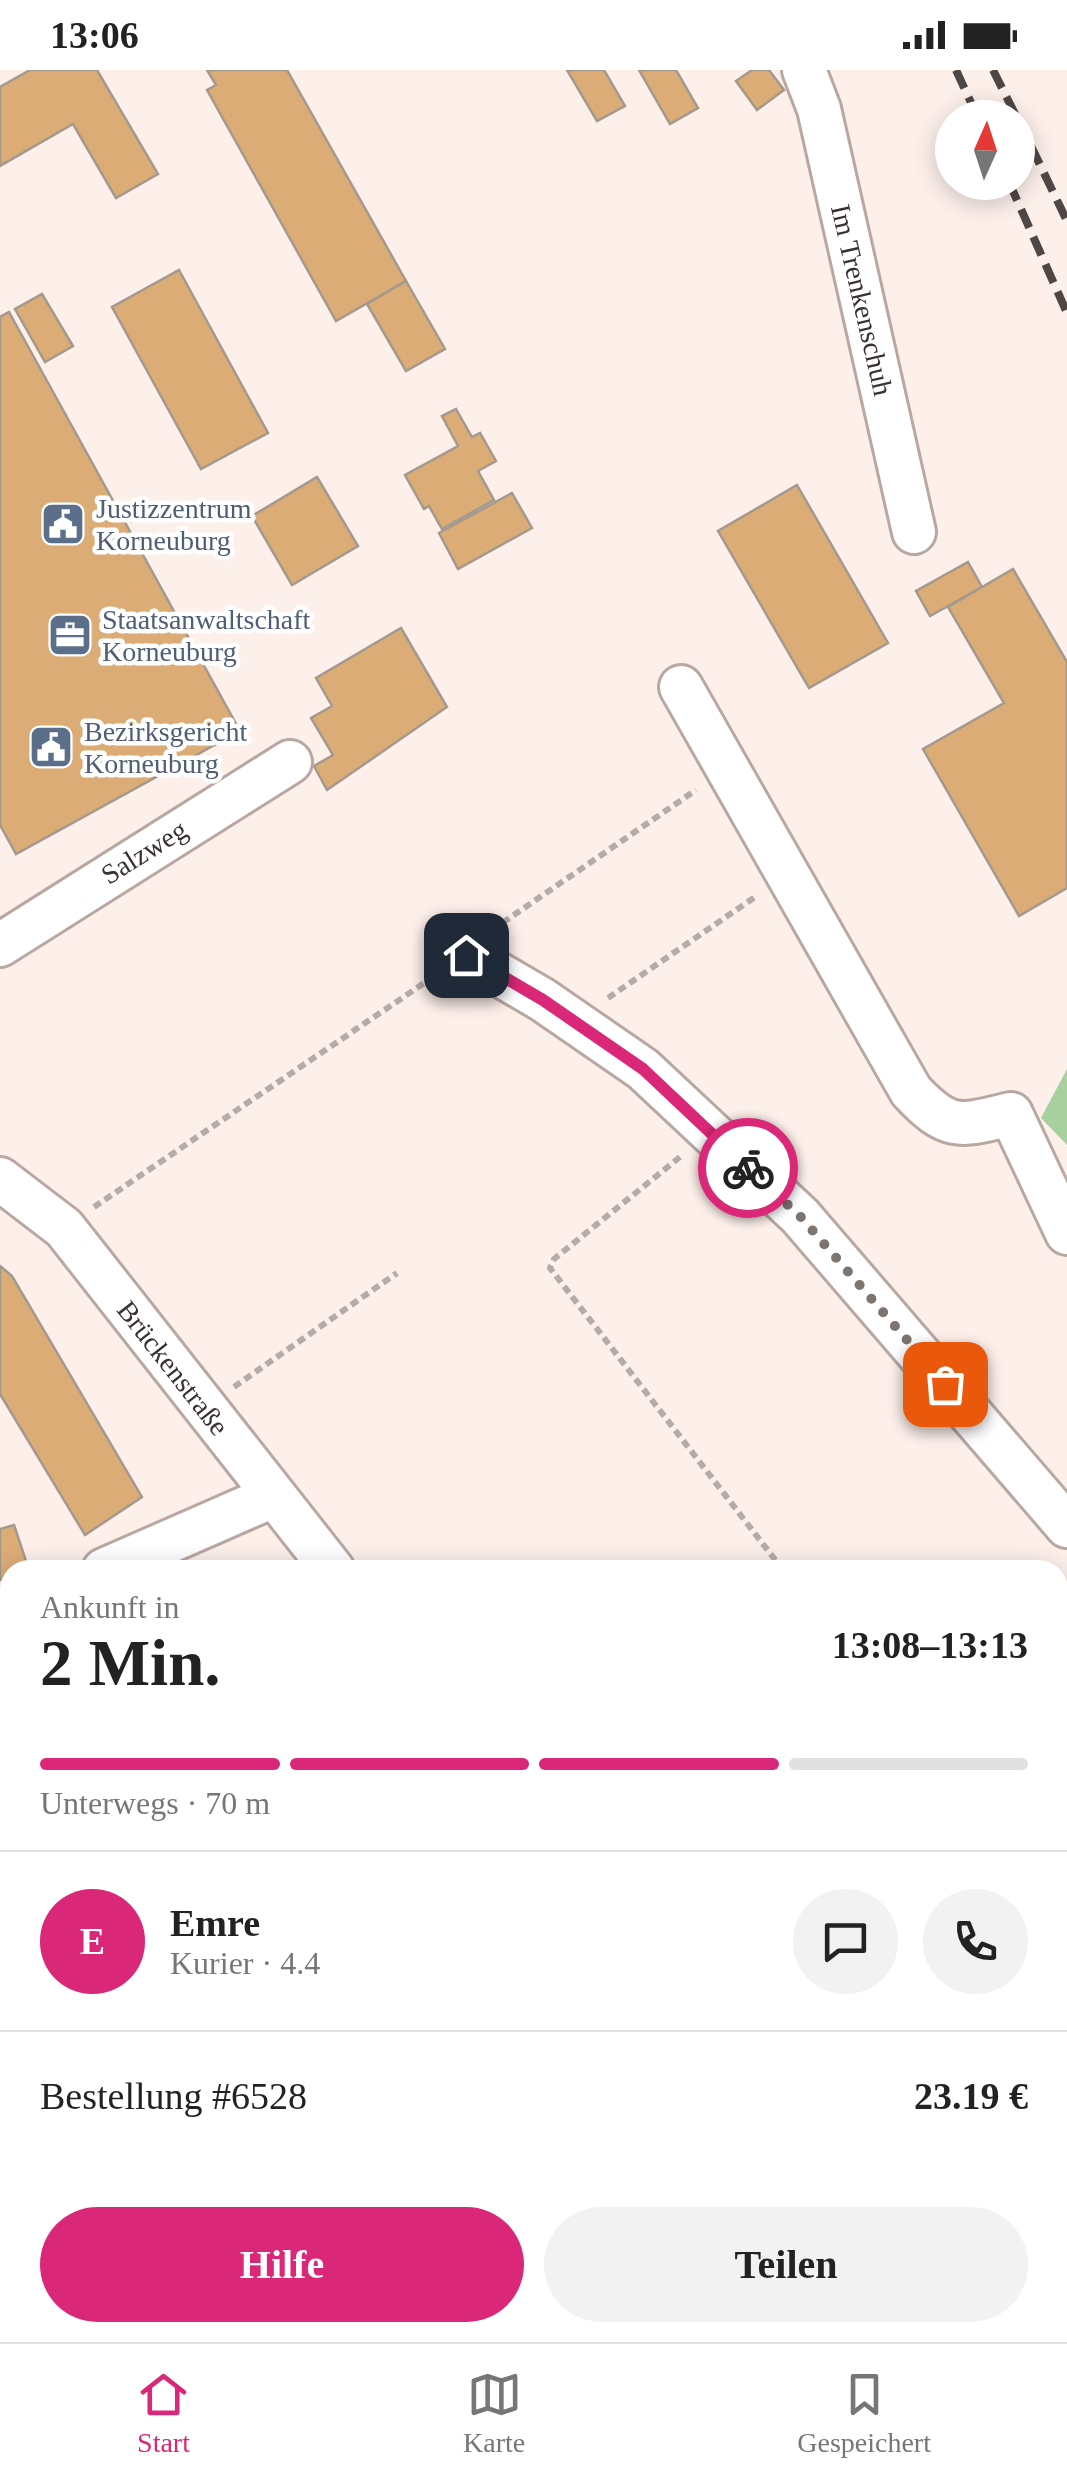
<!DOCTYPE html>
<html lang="de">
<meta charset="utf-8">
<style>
body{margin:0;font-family:Georgia,serif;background:#f2f2f2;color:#222;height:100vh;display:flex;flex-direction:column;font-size:38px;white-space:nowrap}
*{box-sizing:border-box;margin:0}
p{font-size:32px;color:#767676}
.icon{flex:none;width:55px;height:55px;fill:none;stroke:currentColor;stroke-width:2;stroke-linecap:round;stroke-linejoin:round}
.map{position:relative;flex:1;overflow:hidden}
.sheet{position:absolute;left:0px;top:1490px;width:1068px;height:782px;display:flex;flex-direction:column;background:#fff;border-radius:30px 30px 0 0;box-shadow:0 5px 25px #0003}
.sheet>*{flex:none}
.needle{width:65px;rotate:3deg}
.controls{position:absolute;left:935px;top:30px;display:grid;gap:20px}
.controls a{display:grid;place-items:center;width:100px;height:100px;border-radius:50%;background:#fff;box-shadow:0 5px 25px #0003;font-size:50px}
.pin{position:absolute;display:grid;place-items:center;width:85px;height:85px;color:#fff;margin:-42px;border-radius:20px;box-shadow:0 5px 15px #0006}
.courier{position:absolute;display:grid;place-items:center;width:100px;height:100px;margin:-50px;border:8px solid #db2777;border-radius:50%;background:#fff;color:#222;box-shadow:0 2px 12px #0007}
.summary em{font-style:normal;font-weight:800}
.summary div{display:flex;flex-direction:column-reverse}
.summary{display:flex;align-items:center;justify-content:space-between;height:170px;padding:0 40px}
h1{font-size:65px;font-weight:800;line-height:75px}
.bar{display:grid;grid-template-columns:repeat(4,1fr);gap:15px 10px;align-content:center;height:120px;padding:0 40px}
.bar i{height:12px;border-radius:8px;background:#e0e0e0}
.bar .selected{background:#db2777}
.bar p{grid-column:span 4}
.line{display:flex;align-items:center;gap:25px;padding:0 40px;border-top:2px solid #e0e0e0}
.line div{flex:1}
.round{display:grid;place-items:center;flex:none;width:105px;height:105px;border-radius:52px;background:#f2f2f2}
.primary-button{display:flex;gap:20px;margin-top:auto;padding:20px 40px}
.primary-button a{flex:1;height:115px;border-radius:60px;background:#db2777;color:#fff;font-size:40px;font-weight:800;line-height:115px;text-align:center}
.primary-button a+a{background:#f2f2f2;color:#222}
.status{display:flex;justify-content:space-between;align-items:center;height:70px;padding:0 50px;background:#fff;direction:ltr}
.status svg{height:28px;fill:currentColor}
.tabs{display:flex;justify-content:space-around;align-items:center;height:140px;border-top:2px solid #e0e0e0;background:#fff;font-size:28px;color:#767676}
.tabs a{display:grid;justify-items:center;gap:5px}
.tabs .selected{color:#db2777}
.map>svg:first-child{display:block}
.green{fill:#a8d09f}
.building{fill:#dcac77;stroke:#a4998d;stroke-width:2.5}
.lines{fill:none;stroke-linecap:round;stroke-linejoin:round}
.minor-casing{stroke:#b9a8a2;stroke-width:48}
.path{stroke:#b7aba7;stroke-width:6;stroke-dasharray:8 5;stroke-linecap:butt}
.minor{stroke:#fff;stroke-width:42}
.rail{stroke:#4f4745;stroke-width:8;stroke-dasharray:20 10;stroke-linecap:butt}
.done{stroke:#7d7470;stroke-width:10;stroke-dasharray:0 18}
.route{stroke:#db2777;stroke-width:12}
.labels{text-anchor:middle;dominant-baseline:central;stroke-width:9;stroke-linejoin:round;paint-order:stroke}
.street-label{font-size:28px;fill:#38312f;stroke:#fff}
.service-label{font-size:28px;fill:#4e5e75;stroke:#fff;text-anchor:start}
</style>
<div class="status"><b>13:06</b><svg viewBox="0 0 49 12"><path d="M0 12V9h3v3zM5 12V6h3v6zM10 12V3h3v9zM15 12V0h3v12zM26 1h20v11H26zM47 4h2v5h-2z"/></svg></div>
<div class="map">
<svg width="1067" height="2272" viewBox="0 0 1067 2272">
<rect width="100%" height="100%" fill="#fdefea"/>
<g class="green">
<polygon points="1067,999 1067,1075 1041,1048"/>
<polygon points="0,1969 10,1974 10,2262 630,2262 651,2272 0,2272"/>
</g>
<g class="building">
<polygon points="30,0 97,0 158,104 116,128 73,54 0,96 0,17"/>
<polygon points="207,0 287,0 406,211 336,251 207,20 216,15"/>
<polygon points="567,0 604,0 625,36 597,51"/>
<polygon points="639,0 676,0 698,38 670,54"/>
<polygon points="752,0 769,0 784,20 757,40 736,11"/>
<polygon points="179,200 268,363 201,399 112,237"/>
<polygon points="406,211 445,279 406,301 367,234"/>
<polygon points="42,224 73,276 45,292 15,239"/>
<polygon points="9,242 240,661 16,784 0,755 0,247"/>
<polygon points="456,339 472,367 480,363 496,391 478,401 494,430 442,459 429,436 424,439 405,405 458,376 442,346"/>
<polygon points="317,407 358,476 292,515 252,446"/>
<polygon points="797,415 888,573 809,618 718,461"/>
<polygon points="512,423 532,458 458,499 439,463"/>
<polygon points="968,492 982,517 930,546 916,521"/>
<polygon points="1013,499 1067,592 1067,818 1019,846 923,679 1004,633 948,537"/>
<polygon points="401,558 447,637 327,720 314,696 333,685 311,648 332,636 316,608"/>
<polygon points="0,1196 12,1206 142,1427 85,1465 0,1324"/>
<polygon points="14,1455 29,1500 10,1500 10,1506 0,1510 0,1459"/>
<polygon points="6,1668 10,1673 10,1826 0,1835 0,1673"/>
<polygon points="699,2262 732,2262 721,2272 707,2272"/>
</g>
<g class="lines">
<defs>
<g id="minor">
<polyline points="804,0 819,39 914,462"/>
<path d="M681,617L911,1021C949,1062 961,1056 1011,1044L1067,1163"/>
<polyline points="0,875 290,692"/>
<polyline points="466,885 543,930 643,999 800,1146 1067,1456"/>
<polyline points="0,1109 64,1158 333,1500"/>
<polyline points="104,1500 273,1426"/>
<polyline points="0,1546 10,1541"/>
<polyline points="1058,1854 1067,1867"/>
<polyline points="980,2262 988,2272"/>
<polyline points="1040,2272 1055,2262"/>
</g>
</defs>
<use href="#minor" class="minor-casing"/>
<g class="path">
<polyline points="492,860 696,720"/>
<polyline points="608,928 758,825"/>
<polyline points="680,1087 554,1189 550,1198 783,1500"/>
<polyline points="94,1137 436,905"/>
<polyline points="234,1317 397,1203"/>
<polyline points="920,2262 927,2272"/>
</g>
<use href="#minor" class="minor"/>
<g class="rail">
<polyline points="956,0 978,48"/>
<polyline points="993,0 1017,48"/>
<polyline points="1018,49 1067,151"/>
<polyline points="1009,112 1067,243"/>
</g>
</g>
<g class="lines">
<polyline class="done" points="748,1098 800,1146 945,1314"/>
<polyline class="route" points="466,885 543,930 643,999 748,1098"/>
</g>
<defs>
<symbol id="civic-square" viewBox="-11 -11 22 22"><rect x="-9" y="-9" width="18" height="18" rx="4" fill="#5c6f8a" stroke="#fff"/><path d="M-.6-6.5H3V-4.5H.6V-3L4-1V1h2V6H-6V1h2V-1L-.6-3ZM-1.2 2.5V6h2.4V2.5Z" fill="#fff"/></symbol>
<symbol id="office-square" viewBox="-11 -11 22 22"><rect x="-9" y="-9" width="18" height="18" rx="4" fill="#5c6f8a" stroke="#fff"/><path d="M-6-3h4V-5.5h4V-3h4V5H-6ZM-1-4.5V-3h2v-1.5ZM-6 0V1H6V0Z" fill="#fff"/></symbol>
</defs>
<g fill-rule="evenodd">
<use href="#civic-square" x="38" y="429" width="50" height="50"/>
<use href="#office-square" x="45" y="540" width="50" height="50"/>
<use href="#civic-square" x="26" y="652" width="50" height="50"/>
</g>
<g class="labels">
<g class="street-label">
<text transform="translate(862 230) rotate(77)">Im Trenkenschuh</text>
<text transform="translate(144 782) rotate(-32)">Salzweg</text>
<text transform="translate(173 1298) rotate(52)">Brückenstraße</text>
</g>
<g class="service-label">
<text x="96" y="438">Justizzentrum<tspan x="96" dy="32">Korneuburg</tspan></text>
<text x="102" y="549">Staatsanwaltschaft<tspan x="102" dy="32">Korneuburg</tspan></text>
<text x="84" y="661">Bezirksgericht<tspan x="84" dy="32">Korneuburg</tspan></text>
</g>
</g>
</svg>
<div class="controls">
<a><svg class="needle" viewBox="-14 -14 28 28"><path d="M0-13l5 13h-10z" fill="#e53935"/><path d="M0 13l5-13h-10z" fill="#767676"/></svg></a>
</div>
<div class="pin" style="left:945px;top:1314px;background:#ea580c"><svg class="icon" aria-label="bag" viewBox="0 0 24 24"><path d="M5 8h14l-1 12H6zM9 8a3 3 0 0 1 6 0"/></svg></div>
<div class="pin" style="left:466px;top:885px;background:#1f2937"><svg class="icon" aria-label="home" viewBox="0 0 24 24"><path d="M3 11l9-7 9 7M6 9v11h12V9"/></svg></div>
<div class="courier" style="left:748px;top:1098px"><svg class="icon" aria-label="bike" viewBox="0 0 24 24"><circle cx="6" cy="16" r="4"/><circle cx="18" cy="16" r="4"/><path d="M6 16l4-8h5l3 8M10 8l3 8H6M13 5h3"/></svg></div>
<section class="sheet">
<div class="summary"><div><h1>2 Min.</h1><p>Ankunft in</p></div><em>13:08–13:13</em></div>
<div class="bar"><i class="selected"></i><i class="selected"></i><i class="selected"></i><i></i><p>Unterwegs · 70 m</p></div>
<div class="line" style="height:180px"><b class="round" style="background:#db2777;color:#fff">E</b><div><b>Emre</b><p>Kurier · 4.4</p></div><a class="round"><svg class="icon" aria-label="chat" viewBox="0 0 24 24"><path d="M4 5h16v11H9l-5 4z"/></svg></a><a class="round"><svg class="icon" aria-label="phone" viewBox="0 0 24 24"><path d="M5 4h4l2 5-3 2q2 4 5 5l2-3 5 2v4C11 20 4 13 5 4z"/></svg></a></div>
<div class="line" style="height:130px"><div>Bestellung #6528</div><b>23.19 €</b></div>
<div class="primary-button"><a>Hilfe</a><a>Teilen</a></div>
</section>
</div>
<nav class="tabs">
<a class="selected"><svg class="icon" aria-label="home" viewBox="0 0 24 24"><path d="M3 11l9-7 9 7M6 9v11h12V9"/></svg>Start</a>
<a><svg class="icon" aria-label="map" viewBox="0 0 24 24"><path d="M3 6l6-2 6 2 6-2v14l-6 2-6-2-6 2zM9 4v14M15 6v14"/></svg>Karte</a>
<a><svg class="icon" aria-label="saved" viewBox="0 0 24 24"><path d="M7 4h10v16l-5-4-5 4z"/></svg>Gespeichert</a>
</nav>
